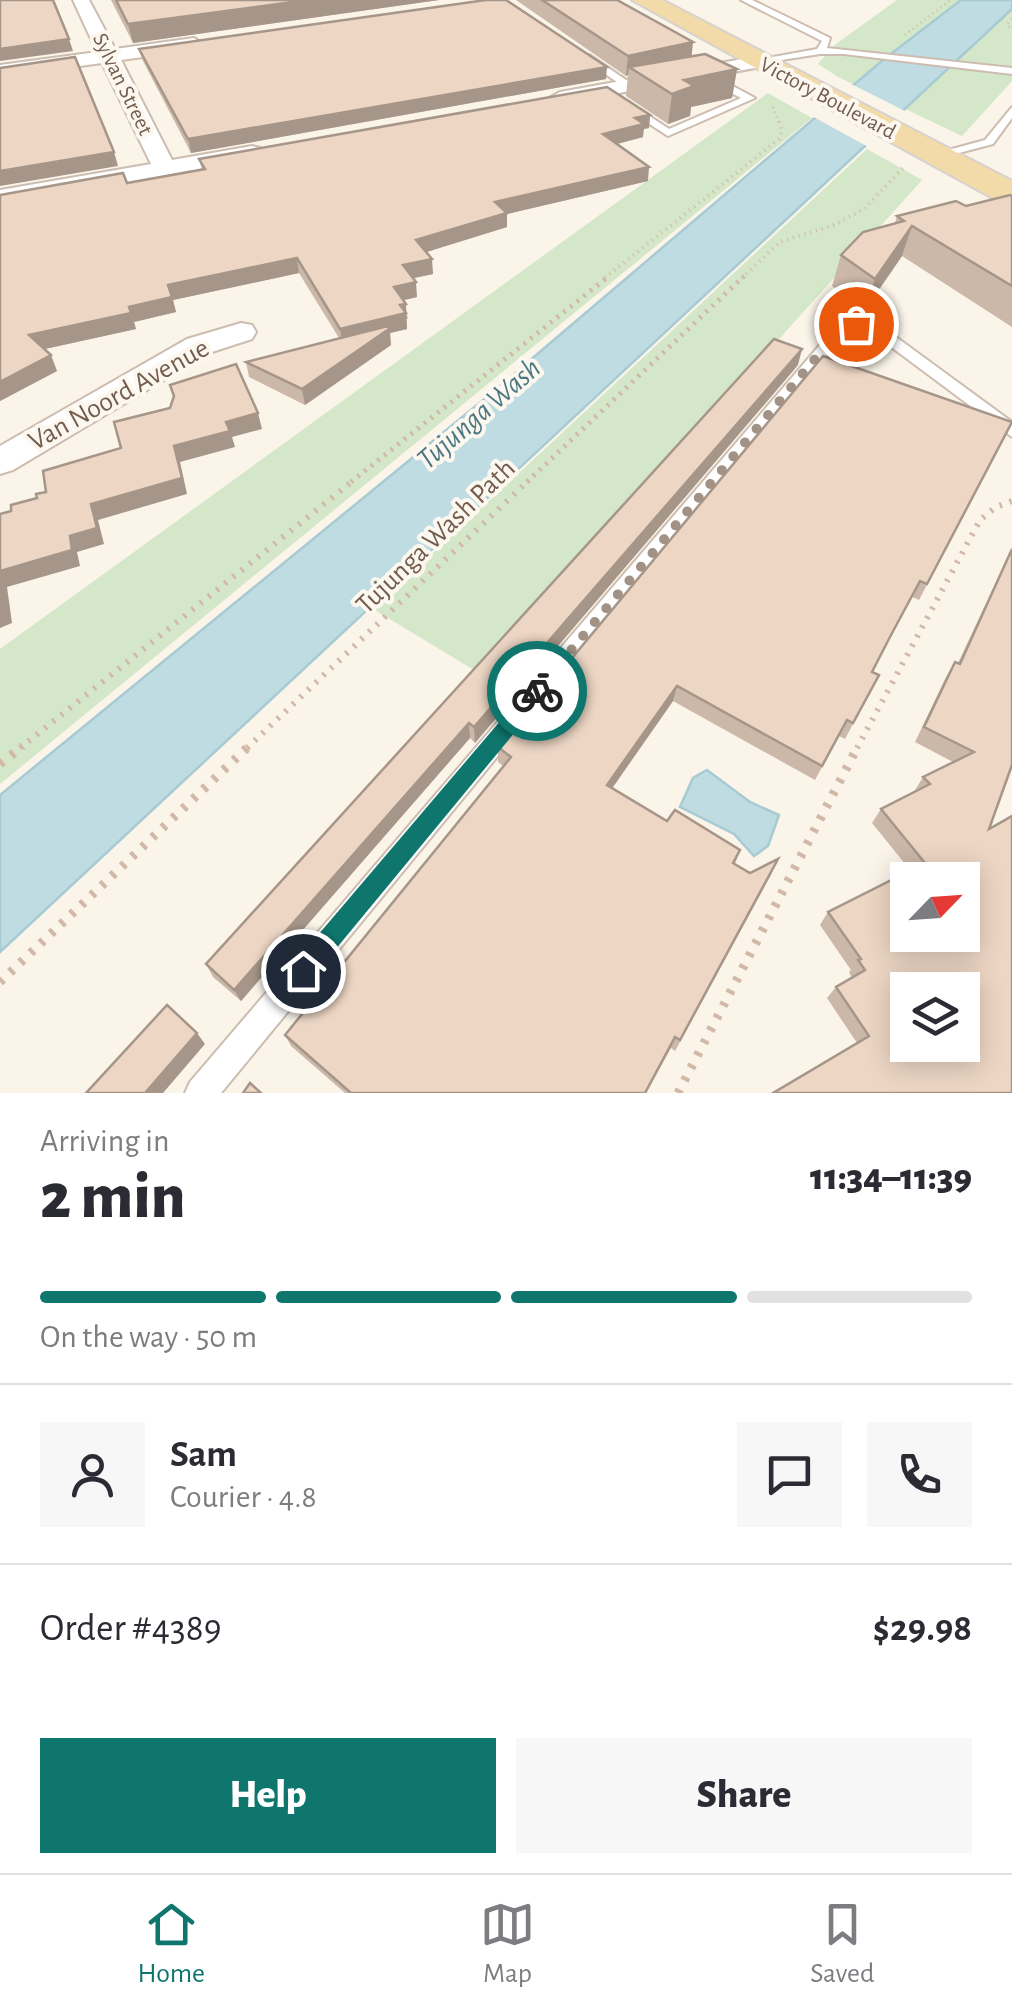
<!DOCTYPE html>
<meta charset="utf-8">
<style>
body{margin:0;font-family:"Alegreya Sans",sans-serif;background:#f7f7f7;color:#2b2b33;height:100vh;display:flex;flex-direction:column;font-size:38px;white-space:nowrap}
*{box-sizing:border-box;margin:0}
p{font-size:32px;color:#7c7c81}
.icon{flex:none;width:55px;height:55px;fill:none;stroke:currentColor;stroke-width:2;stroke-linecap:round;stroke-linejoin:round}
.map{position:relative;height:1093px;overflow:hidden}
.details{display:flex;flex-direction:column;background:#fff;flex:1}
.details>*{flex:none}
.needle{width:65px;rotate:65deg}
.tools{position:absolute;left:890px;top:862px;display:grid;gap:20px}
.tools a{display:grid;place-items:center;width:90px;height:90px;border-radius:0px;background:#fff;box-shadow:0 5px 25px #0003;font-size:50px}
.pin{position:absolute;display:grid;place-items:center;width:85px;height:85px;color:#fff;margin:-42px;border:5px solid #fff;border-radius:50%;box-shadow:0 2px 10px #0007}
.courier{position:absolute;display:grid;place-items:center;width:100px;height:100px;margin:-50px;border:8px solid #0f766e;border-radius:50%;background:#fff;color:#222;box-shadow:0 2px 12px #0007}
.head em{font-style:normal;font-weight:800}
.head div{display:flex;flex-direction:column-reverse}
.head{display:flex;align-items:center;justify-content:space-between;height:170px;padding:0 40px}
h1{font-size:65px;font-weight:800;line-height:75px}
.bar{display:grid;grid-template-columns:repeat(4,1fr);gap:15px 10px;align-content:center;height:120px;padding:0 40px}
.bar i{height:12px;border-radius:8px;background:#e1e1e2}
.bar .selected{background:#0f766e}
.bar p{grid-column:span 4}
.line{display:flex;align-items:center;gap:25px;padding:0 40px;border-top:2px solid #e1e1e2}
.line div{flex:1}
.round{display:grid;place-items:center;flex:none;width:105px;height:105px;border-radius:0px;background:#f7f7f7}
.primary-button{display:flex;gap:20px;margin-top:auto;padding:20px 40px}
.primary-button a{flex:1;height:115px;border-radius:0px;background:#0f766e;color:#fff;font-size:40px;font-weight:800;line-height:115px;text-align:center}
.primary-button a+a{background:#f7f7f7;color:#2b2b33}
.menu{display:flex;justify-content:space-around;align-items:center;height:140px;border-top:2px solid #e1e1e2;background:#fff;font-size:28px;color:#7c7c81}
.menu a{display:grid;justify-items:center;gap:5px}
.menu .selected{color:#0f766e}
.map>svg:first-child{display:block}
.green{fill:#d4e7c9}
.water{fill:#bfdce2;stroke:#a7cad3;stroke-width:2.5}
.pier{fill:#faf4e9}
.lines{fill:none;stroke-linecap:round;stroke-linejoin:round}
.lane-casing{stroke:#ccbdb0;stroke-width:4}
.street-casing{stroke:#ccbdb0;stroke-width:4}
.primary-casing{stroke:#d8d2ce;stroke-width:4}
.path-far4{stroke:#d2b9a7;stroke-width:2.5;stroke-dasharray:1 4;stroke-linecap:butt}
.path-far3{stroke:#d2b9a7;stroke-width:4;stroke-dasharray:1 5;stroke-linecap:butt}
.path-far2{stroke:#d2b9a7;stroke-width:5;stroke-dasharray:2.5 6;stroke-linecap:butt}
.path-far1{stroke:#d2b9a7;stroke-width:6;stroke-dasharray:2.5 8;stroke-linecap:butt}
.path{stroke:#d2b9a7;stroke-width:9;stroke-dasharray:4 10;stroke-linecap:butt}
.lane{fill:#fff;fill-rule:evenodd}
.street{fill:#fff;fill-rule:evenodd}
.primary{fill:#f2daa9;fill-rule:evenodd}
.wall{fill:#ccb8a9}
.shaded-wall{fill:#a69689}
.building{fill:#edd6c4;stroke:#a69689;stroke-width:2.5;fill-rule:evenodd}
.route{fill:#0f766e}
.done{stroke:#a29285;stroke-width:10;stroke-dasharray:0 18}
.labels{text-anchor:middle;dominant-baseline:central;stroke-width:8;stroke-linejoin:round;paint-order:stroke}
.far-street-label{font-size:22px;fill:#725d4f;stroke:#fdf8ef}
.street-label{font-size:28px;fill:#725d4f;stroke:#fdf8ef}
.water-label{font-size:30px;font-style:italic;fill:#4b7883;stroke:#fdf8ef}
</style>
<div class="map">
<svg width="1012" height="1093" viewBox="0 0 1012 1093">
<rect width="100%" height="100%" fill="#faf4e9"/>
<g class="green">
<polygon points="897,0 1012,0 1012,81 962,136 838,77 818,64 836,44"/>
<polygon points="768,93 812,118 0,784 0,649"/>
<polygon points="867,149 922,180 479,673 373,609"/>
</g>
<g class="water">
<polygon points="961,0 1012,0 1012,9 0,952 0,795 488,396 883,60"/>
<polygon points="707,770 750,802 779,815 768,846 754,856 734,834 680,807 693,778"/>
</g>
<polygon class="pier" points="849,83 909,113 870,148 810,115"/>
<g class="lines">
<defs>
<g id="lane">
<polygon points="741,0 752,0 830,38 827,48 1012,68 1012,74 844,54 820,54 756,64 756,60 817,49 822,41"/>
<polygon points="583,55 589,55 635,86 626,88 583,59"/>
<polygon points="706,76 714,76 755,98 668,136 625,108 634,106 669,129 741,98 706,80"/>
<polygon points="1012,107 1012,118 993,144 936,159 930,155 985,140"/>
<polygon points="856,319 881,326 1012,422 1012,437 871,332 857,329 846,332 221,1093 185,1093 190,1082 836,326"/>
</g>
<g id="street">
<polygon points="73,0 89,0 115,49 194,38 203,44 194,50 121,60 172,160 252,146 260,148 264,153 260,158 0,206 0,190 151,164 102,63 0,77 0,65 97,52"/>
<polygon points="759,56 769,62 766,66 560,104 549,98 560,92"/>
<polygon points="241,323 252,325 256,332 252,339 209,353 13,470 0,474 0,446 187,339"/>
</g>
<polygon id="primary" points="632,0 662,0 1012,181 1012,205 1000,202"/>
</defs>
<use href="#lane" class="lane-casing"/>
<use href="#street" class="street-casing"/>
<use href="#primary" class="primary-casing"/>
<g class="path-far4">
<polyline points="1012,19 1007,24 1012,30"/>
<polyline points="905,35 951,0"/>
<polyline points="773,107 779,122"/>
</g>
<g class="path-far3">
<polyline points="605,278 779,139 782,130 778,119"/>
<polyline points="742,278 780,242 834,225 864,209 903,168"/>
</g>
<g class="path-far2">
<polyline points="351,482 609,276"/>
<polyline points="527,482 744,276"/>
</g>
<g class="path-far1">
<polyline points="20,748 354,480"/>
<polyline points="247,748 529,480"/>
<polyline points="857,748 980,520 996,507 1012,501"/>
</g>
<g class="path">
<polyline points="0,764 23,746"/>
<polyline points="0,982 249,746"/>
<polyline points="678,1093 858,746"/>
</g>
<use href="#lane" class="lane"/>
<use href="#street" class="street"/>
<use href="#primary" class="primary"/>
</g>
<g class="wall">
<polygon points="111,0 439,0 133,43"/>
<polygon points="516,0 617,0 691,57 737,69 732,98 691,107 690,116 668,124 626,96 628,75 626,76"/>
<polygon points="139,49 606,79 191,153 143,61"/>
<polygon points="650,115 649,128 643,129 643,137 617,144 648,181 507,214 507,227 426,252 433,274 413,278 417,297 404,300 408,319 406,319 407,329 390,333 391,345 305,405 249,377 246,362 339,338 299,273 173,300 176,312 134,322 136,329 44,349 57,371 0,401 127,183 202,170 199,159"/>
<polygon points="1012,196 1012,327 902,256 865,310 832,286 841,255 895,223 897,216 966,206"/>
<polygon points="798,365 475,743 470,738 241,1001 213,977 206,964"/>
<polygon points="1012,422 919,600 912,597 883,651 872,672 879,675 845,739 839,736 815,780 673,701 612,788 667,821 740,850 735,864 750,873 772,873 675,1051 671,1048 646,1093 345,1093 291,1046 285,1035 503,766 498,762 498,747"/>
<polygon points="1012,548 989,829 1012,1093 857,1043 827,998 836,987 852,978 849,972 851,970 820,925 828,912 910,870 872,823 881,809 914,792 923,777 953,762 915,742 946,677 955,662 958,663"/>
</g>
<g class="shaded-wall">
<polygon points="308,0 439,0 133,43 128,24"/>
<polygon points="69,39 73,51 0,61 0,49"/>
<polygon points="693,42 691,62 629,67 628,75 626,76 628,56"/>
<polygon points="607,67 606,79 191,153 188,139"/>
<polygon points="737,69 732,98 691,107 690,116 668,124 672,94 684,80"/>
<polygon points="650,115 649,128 644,129 643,137 602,148 603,134 635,118"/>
<polygon points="114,152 118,166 0,186 0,171"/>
<polygon points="649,167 648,181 507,214 507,227 417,255 416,240 495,202"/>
<polygon points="912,226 902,256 865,310 875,279"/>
<polygon points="297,258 299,273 173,300 176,312 134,322 129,307 168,285"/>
<polygon points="432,259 433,274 405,280 403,265"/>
<polygon points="416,282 417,297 396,302 394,287"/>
<polygon points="406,304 407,329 390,333 391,345 305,405 302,389 343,345 340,329"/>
<polygon points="131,313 136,329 36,351 29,335"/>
<polygon points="802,349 798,365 475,743 474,727"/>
<polygon points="51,355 57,371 0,401 0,382"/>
<polygon points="258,413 262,429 232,437 235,447 180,462 187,494 98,520 104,544 77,552 80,566 7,587 12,623 0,628 0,571 70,536 91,504 174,446 226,422"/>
<polygon points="677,686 673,701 604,800 607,785"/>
<polygon points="469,723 470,738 241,1001 234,990"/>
<polygon points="197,1033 205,1044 163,1093 145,1093"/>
</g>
<g class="building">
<polygon points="0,0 53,0 69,39 0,49"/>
<polygon points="116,0 308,0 128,24"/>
<polygon points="486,0 506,0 607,67 188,139 139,49"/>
<polygon points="542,0 617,0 693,42 628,56"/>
<polygon points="705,54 737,69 684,80 694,86 672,94 629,67"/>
<polygon points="75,57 114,152 0,171 0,68"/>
<polygon points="607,87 650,115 635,118 644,124 603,134 649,167 495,202 507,213 416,240 432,259 403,265 416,282 394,287 406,304 400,305 406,313 340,329 297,258 168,285 172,297 129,307 131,313 29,335 51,355 0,382 0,195 123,173 127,183 205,169 199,159"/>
<polygon points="1010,195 1012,196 1012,286 912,226 875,279 841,255 863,232 904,221 897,216 956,201 966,206"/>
<polygon points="388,326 389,329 302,389 246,362"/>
<polygon points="774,339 802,349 474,727 469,723 234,990 206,964"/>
<polygon points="823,356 1012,422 927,584 920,581 891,635 872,672 879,675 853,723 847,720 822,766 677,686 607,785 667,821 675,810 740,850 733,863 750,873 778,859 680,1040 675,1037 645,1093 351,1093 285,1035 511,757 498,747"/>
<polygon points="236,364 258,413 226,422 230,431 174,446 182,478 91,504 97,528 70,536 72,550 0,571 0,514 11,511 11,505 37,498 36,494 46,492 43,471 121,448 114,422 170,408 174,396 170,385"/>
<path d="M1012,549V765L989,829L1012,816V1093H773L869,1036L836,987L865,970L858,960L861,959L828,912L925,863L881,809L930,784L923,777L974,752L924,727L955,662L960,664ZM908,880H962V935H908ZM908,990H962V1045H908Z"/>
<polygon points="167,1005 197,1033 145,1093 86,1093"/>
<polygon points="250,1083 261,1093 243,1093"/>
</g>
<polygon class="route" points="537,684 544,686 544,697 311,979 303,983 295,979 291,971 295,962 530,686"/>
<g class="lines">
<polyline class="done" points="537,691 840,329 856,324"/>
</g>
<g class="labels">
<g class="far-street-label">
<text transform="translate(123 84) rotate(64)">Sylvan Street</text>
<text transform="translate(828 98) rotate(28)">Victory Boulevard</text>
</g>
<g class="street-label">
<text transform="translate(119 395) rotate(-29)">Van Noord Avenue</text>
<text transform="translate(436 537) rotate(-44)">Tujunga Wash Path</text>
</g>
<g class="water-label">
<text transform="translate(479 414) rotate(-41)">Tujunga Wash</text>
</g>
</g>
</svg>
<div class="tools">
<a><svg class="needle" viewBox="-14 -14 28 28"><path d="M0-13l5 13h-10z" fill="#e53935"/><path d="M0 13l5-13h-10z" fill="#7c7c81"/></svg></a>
<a><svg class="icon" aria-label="layers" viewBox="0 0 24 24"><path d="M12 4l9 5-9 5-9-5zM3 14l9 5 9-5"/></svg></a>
</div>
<div class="pin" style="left:856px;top:324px;background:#ea580c"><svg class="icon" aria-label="bag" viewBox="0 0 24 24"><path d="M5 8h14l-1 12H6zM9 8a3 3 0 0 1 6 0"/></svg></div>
<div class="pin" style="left:303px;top:971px;background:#1f2937"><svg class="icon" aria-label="home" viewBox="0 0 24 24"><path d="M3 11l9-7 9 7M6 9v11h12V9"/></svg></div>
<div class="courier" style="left:537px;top:691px"><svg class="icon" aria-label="bike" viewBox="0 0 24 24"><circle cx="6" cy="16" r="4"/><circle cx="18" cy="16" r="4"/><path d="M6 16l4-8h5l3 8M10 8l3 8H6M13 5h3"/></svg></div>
</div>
<section class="details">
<div class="head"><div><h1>2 min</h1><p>Arriving in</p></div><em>11:34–11:39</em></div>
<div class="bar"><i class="selected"></i><i class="selected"></i><i class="selected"></i><i></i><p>On the way · 50 m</p></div>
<div class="line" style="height:180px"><a class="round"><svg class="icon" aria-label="person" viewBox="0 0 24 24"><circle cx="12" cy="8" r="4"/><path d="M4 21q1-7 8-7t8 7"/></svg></a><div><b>Sam</b><p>Courier · 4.8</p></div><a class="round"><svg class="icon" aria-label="chat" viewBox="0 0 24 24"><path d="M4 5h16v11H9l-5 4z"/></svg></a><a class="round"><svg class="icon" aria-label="phone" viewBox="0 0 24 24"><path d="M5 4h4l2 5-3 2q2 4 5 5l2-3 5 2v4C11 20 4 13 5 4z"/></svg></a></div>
<div class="line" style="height:130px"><div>Order #4389</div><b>$29.98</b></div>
<div class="primary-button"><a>Help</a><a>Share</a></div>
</section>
<nav class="menu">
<a class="selected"><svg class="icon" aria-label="home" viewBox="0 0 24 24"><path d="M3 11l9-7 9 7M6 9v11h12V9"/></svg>Home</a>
<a><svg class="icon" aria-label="map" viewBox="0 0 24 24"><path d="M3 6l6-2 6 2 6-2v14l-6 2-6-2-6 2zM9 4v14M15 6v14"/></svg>Map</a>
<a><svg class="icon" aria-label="saved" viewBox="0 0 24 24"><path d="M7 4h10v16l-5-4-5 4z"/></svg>Saved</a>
</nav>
